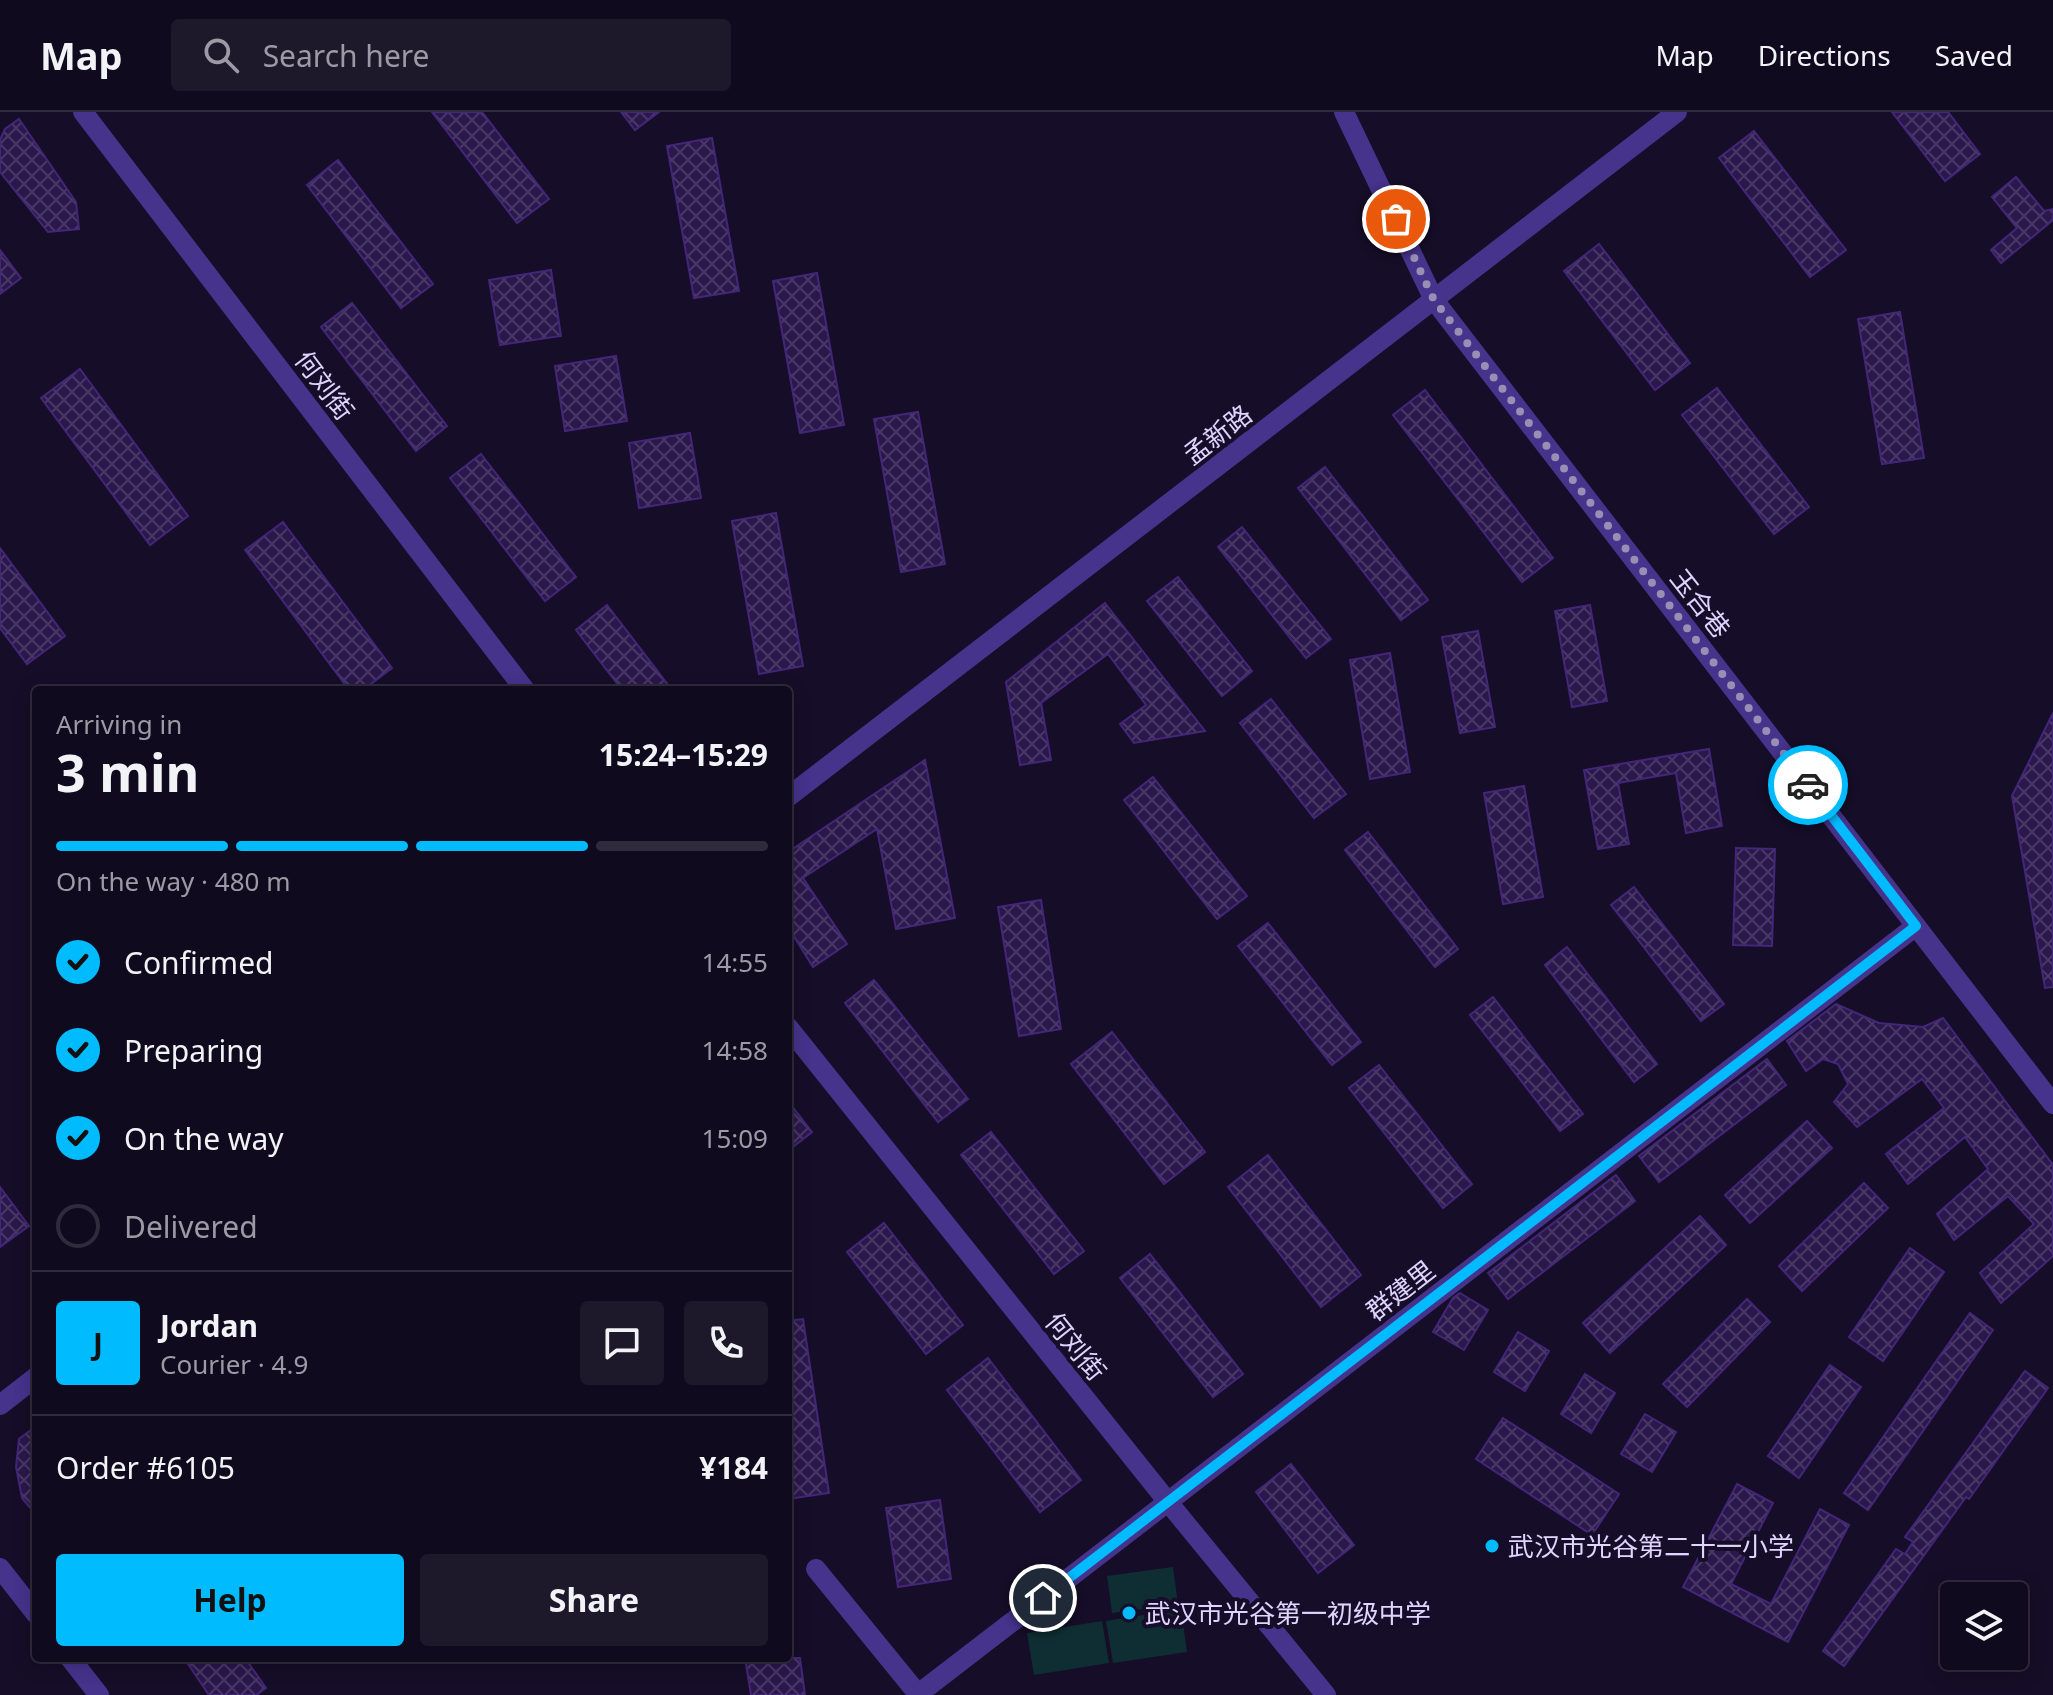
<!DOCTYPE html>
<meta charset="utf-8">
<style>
body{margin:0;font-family:"Noto Sans","Noto Sans SC",sans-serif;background:#1e182b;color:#f1f3f6;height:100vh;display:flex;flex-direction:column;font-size:30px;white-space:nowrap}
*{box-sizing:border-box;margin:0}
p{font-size:26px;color:#9c9aa4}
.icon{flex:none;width:44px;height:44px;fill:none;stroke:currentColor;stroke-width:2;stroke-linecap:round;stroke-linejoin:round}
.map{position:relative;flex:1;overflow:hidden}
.sheet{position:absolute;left:32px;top:574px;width:760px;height:976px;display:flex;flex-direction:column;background:#100a1e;border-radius:8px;box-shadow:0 4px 20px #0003,0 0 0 2px #302b3c}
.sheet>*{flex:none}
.buttons{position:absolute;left:1940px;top:1470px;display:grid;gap:16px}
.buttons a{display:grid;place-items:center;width:88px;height:88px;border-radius:8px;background:#100a1e;box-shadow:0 4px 20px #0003,0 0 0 2px #302b3c;font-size:40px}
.pin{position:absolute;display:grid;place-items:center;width:68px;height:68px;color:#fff;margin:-34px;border:4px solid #fff;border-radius:50%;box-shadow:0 2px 8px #0007}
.courier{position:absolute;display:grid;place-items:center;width:80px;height:80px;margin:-40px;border:6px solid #00bcff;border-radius:50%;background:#fff;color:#222;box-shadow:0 2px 10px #0007}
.overview em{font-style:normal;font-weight:700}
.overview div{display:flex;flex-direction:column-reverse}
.overview{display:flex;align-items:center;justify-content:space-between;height:136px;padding:0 24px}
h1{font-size:52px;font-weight:700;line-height:60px}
.bar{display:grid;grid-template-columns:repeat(4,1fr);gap:12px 8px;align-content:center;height:96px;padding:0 24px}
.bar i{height:10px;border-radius:6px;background:#302b3c}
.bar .on{background:#00bcff}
.bar p{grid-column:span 4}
.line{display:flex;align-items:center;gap:20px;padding:0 24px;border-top:2px solid #302b3c}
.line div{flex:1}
.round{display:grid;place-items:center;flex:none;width:84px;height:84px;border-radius:8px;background:#1e182b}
ol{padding:0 24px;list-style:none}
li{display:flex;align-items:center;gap:24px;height:88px}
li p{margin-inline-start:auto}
li .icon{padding:8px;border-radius:50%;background:#00bcff;color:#111;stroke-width:4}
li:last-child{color:#9c9aa4}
li i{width:44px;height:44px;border:4px solid #302b3c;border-radius:50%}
.primary-button{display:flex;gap:16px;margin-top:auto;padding:16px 24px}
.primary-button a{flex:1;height:92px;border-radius:8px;background:#00bcff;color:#111;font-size:32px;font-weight:700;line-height:92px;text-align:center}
.primary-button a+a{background:#1e182b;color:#f1f3f6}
header{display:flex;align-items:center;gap:48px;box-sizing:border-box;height:112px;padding:0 40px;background:#100a1e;border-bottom:2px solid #302b3c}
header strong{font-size:38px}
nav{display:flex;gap:44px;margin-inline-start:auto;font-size:28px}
.search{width:560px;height:72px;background:#1e182b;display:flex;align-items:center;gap:20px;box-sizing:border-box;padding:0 28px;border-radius:8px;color:#9c9aa4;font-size:30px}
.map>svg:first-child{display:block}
.pitch{fill:#0f2e33}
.building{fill:url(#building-cross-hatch);stroke:#442679;stroke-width:2}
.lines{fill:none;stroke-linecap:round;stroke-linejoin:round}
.minor{stroke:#45338c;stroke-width:20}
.done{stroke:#998eb4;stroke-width:8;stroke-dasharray:0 14.4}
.route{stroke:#00bcff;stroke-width:10}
.poi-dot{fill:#00bcff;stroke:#160d28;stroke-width:3}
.labels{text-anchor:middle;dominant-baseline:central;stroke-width:8;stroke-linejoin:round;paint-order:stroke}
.street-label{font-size:26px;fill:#e0d4ff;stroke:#160d28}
.poi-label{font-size:26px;fill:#e0d4ff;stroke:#160d28;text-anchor:start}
</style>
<header>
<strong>Map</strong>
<div class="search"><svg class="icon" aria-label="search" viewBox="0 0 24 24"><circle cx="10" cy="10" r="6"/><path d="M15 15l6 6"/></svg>Search here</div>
<nav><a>Map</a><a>Directions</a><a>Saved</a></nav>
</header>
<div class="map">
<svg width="2053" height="1583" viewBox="0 0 2053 1583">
<defs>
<pattern id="building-cross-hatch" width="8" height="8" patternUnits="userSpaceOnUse" patternTransform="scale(2)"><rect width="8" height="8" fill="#2a174b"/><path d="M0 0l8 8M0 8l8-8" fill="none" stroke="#493866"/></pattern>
</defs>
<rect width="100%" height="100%" fill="#160d28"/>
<g class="pitch">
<polygon points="1173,1455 1178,1492 1112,1501 1107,1464"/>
<polygon points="1181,1497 1187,1540 1113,1551 1106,1509"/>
<polygon points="1102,1509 1109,1551 1034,1563 1027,1521"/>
</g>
<g class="building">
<polygon points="432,0 482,0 549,87 517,111"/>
<polygon points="621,0 659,0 635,18"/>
<polygon points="1892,0 1948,0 1980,42 1945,69"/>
<polygon points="19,7 76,90 79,117 48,120 0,60 0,28 5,17"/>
<polygon points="1754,19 1846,138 1810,165 1719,46"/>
<polygon points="712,26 739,179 694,186 667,34"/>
<polygon points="338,48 433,172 401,196 307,73"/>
<polygon points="2016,65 2044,99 2053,97 2053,108 2001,151 1991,138 2017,116 1992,85"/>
<polygon points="1599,132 1690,251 1655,278 1564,159"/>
<polygon points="0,138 21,166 0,182"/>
<polygon points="551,158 561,224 500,233 489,168"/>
<polygon points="817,161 844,313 800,321 773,169"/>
<polygon points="352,191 447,314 416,339 321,215"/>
<polygon points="1900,200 1924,346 1882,352 1858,207"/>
<polygon points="616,244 627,309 565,319 555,254"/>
<polygon points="80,257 188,404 150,433 41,286"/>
<polygon points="1717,276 1809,395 1774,422 1682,303"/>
<polygon points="1425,278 1553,446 1522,470 1393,303"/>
<polygon points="918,300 945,452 901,460 874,307"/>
<polygon points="690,321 701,386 639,396 629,331"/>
<polygon points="481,342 576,465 545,489 450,366"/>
<polygon points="1325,355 1428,488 1401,508 1298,376"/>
<polygon points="776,401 803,554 759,562 732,409"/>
<polygon points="283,410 392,556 363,578 349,578 245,438"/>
<polygon points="1242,415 1331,527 1306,546 1218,435"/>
<polygon points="0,436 65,524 27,552 0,516"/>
<polygon points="1178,465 1252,559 1222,584 1147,489"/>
<polygon points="1105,491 1205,619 1134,631 1120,612 1146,593 1108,542 1041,591 1051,648 1020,653 1006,570"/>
<polygon points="607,493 672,578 622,578 576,518"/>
<polygon points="1590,493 1607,589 1572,595 1555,499"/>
<polygon points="1478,519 1495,615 1460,621 1442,525"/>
<polygon points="1390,541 1410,660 1370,667 1350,548"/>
<polygon points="1271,587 1346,682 1314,706 1240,611"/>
<polygon points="2053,601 2053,875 2045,876 2012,684"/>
<polygon points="1709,637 1722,714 1686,721 1676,661 1618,671 1629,732 1598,737 1584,658"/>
<polygon points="925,648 955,806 896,817 877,717 803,766 847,832 813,855 788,815 788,740"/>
<polygon points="1153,665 1247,784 1217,807 1124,688"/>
<polygon points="1524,674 1543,785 1503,792 1484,681"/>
<polygon points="1368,720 1458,837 1435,855 1345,738"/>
<polygon points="1736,736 1775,737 1772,834 1733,833"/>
<polygon points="1634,775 1724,892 1701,909 1611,793"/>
<polygon points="1041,788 1061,917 1019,924 998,795"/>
<polygon points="1268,811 1361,930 1332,953 1238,834"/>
<polygon points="1567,835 1657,952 1634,970 1545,853"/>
<polygon points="874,868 968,987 938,1010 845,891"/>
<polygon points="1493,885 1583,1002 1560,1019 1470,903"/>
<polygon points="1836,892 1879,911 1923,915 1943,906 2053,1053 2053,1144 2001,1191 1980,1161 2034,1112 2008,1084 1954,1128 1937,1102 1988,1057 1965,1025 1908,1072 1886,1042 1944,996 1922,967 1857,1015 1834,990 1848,972 1838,952 1823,947 1806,959 1787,929"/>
<polygon points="1112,920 1205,1040 1164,1072 1071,952"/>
<polygon points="1767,947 1786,973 1659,1070 1639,1044"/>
<polygon points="1379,953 1472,1072 1443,1096 1349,976"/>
<polygon points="788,989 812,1020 788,1039"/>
<polygon points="1807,1009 1832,1036 1750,1111 1725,1083"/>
<polygon points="991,1020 1084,1139 1054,1162 961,1043"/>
<polygon points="1268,1043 1361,1163 1321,1195 1228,1075"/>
<polygon points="1616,1063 1635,1089 1508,1187 1488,1161"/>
<polygon points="1864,1071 1888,1096 1802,1179 1779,1154"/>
<polygon points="0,1075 29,1114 0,1135"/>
<polygon points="1700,1104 1726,1133 1610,1241 1583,1211"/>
<polygon points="884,1111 963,1213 926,1242 847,1140"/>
<polygon points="1910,1136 1944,1160 1883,1249 1849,1225"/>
<polygon points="1150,1142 1243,1262 1213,1285 1120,1166"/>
<polygon points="1460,1181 1488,1198 1464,1238 1433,1220 1453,1186"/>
<polygon points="1747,1187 1770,1210 1687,1295 1663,1272"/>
<polygon points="1970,1201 1993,1218 1868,1398 1844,1381"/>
<polygon points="803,1207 829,1381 788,1387 788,1209"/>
<polygon points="1518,1220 1549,1239 1525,1279 1494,1260"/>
<polygon points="988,1246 1081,1368 1040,1400 947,1278"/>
<polygon points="1830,1253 1861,1275 1799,1366 1768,1344"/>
<polygon points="2025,1259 2048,1276 1969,1387 1966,1385 1844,1554 1823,1539 1896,1437 1905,1442 1913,1430 1905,1425"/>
<polygon points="1585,1262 1615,1281 1591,1321 1561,1302"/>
<polygon points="1645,1302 1676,1320 1652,1360 1621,1342"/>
<polygon points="1503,1306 1619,1382 1592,1423 1476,1347"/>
<polygon points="36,1314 36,1403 22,1386 16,1355 19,1327"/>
<polygon points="1291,1352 1354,1433 1318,1461 1256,1380"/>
<polygon points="1737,1372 1773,1391 1731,1472 1771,1492 1820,1397 1849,1413 1788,1530 1683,1475"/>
<polygon points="940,1388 951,1467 898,1475 886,1396"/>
<polygon points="184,1546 245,1546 266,1576 256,1583 209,1583"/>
<polygon points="745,1546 800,1546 805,1583 751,1583"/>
</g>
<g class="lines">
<g class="minor">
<polyline points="83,0 525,578"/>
<polyline points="1344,0 1434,188 2053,992"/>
<polyline points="788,685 1677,0"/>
<polyline points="788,915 1168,1390 1326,1583"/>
<polyline points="0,1293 36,1265"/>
<polyline points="0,1456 36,1502"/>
<polyline points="816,1457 918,1582"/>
<polyline points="70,1546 99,1583"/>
<polyline points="917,1583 1916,814"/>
</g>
</g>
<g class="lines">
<polyline class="done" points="1396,107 1434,188 1808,673"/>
<polyline class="route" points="1043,1486 1916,814 1808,673"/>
</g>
<g class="poi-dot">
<circle cx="1492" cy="1434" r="8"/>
<circle cx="1129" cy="1501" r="8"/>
</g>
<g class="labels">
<g class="street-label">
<text transform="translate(325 273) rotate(53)">何刘街</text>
<text transform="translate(1217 322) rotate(-38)">孟新路</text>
<text transform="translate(1701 491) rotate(52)">玉合巷</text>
<text transform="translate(1400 1178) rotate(-38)">群建里</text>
<text transform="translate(1076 1234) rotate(51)">何刘街</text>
</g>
<g class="poi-label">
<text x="1508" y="1434">武汉市光谷第二十一小学</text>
<text x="1145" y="1501">武汉市光谷第一初级中学</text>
</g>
</g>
</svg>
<div class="buttons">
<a><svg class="icon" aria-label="layers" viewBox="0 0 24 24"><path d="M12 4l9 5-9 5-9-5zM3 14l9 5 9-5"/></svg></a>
</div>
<div class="pin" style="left:1396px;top:107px;background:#ea580c"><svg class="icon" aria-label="bag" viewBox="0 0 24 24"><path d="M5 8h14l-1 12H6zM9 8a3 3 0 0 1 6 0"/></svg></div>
<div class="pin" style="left:1043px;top:1486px;background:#1f2937"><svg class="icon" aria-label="home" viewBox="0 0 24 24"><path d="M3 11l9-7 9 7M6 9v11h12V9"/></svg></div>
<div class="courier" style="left:1808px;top:673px"><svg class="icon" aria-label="car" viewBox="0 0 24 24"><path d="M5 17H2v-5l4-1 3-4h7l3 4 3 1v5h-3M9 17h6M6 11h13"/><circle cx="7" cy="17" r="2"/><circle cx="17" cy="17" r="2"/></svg></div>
<section class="sheet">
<div class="overview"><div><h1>3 min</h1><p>Arriving in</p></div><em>15:24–15:29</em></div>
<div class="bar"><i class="on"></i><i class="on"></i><i class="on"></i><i></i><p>On the way · 480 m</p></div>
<ol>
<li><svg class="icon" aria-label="check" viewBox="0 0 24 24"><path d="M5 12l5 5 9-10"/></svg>Confirmed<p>14:55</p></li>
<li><svg class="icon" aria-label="check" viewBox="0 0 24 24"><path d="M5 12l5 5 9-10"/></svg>Preparing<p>14:58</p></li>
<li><svg class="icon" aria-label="check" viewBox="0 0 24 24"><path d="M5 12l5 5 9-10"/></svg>On the way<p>15:09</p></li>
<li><i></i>Delivered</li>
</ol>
<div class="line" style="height:144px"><b class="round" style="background:#00bcff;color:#111">J</b><div><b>Jordan</b><p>Courier · 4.9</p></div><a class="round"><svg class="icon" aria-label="chat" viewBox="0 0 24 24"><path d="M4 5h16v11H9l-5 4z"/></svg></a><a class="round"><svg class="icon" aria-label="phone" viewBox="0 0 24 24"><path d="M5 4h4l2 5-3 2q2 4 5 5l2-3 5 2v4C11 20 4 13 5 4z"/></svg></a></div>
<div class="line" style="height:104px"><div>Order #6105</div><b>¥184</b></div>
<div class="primary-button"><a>Help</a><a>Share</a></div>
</section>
</div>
